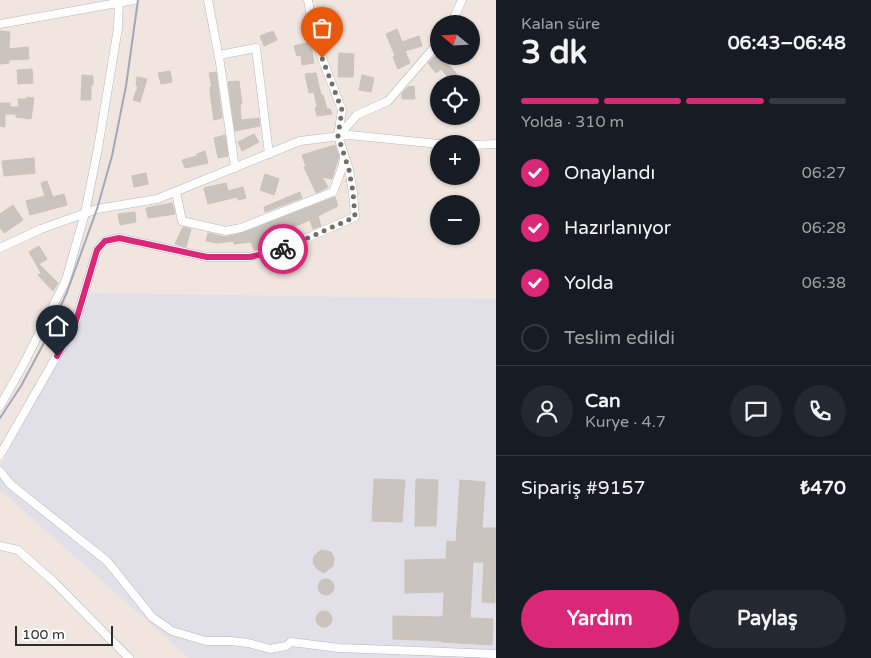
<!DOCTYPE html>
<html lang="tr">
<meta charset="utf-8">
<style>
body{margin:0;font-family:"Varela Round",sans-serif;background:#242831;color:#f1f3f6;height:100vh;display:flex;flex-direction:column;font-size:19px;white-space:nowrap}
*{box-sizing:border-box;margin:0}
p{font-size:16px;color:#9ea1a6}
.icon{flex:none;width:28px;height:28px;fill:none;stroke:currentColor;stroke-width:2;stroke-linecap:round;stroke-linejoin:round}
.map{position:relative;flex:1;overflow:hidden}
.sheet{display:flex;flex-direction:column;background:#171b24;width:375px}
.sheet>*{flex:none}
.needle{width:32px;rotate:289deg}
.fabs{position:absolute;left:430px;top:15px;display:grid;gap:10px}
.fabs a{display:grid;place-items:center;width:50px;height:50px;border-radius:50%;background:#171b24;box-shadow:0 1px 4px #0004;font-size:25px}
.scale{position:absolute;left:15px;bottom:12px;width:98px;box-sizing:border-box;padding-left:5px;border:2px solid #2d2d2d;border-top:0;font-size:14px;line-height:18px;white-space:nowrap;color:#2d2d2d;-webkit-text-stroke:4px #fff;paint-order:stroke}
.pin{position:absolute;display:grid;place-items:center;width:42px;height:42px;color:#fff;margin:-51px -21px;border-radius:50% 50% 50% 0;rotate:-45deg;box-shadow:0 0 5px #0007}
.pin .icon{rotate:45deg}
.courier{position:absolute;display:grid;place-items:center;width:50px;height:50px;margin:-25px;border:4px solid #db2777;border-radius:50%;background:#fff;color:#222;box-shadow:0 1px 6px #0007}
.overview em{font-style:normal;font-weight:800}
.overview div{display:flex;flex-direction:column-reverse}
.overview{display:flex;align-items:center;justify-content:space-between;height:85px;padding:0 25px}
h1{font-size:32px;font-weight:800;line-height:38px}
.bar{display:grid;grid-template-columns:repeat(4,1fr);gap:8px 5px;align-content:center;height:60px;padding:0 25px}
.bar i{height:6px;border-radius:4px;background:#363941}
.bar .active{background:#db2777}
.bar p{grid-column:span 4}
.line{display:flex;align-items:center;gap:12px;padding:0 25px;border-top:1px solid #363941}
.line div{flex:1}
.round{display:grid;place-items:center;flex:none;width:52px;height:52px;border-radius:26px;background:#242831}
ol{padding:0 25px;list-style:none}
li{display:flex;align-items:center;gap:15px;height:55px}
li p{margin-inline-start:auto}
li .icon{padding:5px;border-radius:50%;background:#db2777;color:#fff;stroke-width:4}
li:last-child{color:#9ea1a6}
li i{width:28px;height:28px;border:2px solid #363941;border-radius:50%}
.cta{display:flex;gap:10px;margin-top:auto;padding:10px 25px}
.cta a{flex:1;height:58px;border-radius:30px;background:#db2777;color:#fff;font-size:20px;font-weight:800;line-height:58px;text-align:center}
.cta a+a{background:#242831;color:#f1f3f6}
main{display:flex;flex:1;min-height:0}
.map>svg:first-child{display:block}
.industrial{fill:#e1e0e8}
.building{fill:#cbc3be;stroke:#ccc2b8}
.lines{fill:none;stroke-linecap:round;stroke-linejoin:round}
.minor-casing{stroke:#b3b7c2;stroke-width:9}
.minor{stroke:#fff;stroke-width:8}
.rail{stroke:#a1a8b9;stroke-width:2}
.done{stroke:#716e6b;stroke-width:5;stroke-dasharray:0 9}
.route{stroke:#db2777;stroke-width:6}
</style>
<main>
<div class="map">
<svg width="496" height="658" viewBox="0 0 496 658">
<rect width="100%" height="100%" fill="#f0e6df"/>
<polygon class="industrial" points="91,293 496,299 496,658 189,658 0,490 0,468"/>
<g class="building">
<polygon points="397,29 402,42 419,36 422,46 405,51 410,63 398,69 393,57 395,56 386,34"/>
<polygon points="0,31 10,32 9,49 28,47 29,59 9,60 9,63 0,64"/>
<polygon points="273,31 277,40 264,46 260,36"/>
<polygon points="310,42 313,52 312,52 314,63 302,65 301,55 297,56 294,46"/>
<polygon points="439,52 439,56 442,56 459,77 453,83 441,69 436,73 428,63"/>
<polygon points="339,53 354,54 353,77 338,77"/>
<polygon points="32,69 33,83 18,84 17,70"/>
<polygon points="170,71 172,82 161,84 158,73"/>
<polygon points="216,72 222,118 214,120 211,100 210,87 212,87 209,73"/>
<polygon points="316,73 321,95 323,95 327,109 330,109 332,114 317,116 315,108 317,107 314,92 309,93 305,74"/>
<polygon points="82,75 93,76 93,85 91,85 91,100 81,100"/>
<polygon points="362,75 374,78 371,92 359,90"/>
<polygon points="137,77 147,79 140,102 133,100 138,86 136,86"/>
<polygon points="239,81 242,104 240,104 241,120 259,118 260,126 235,131 228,82"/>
<polygon points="414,86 415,99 402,99 402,93 408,87"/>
<polygon points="27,97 34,98 31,119 16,117 16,114 5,114 5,127 0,126 0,103 10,103 10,107 19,107 18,99 27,99"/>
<polygon points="254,134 259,142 242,151 238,142"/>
<polygon points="225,135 228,156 218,158 214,138"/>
<polygon points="335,145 339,156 332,179 322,177 328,187 316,193 304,167 306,167 302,155"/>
<polygon points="205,151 208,163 185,168 182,160 197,156 197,154"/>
<polygon points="34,158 35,173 4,176 2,161"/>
<polygon points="146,173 148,184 134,187 132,176"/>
<polygon points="265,174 279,179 274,195 260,190"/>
<polygon points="47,181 53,197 64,194 67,205 30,215 26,201 45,196 41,183"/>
<polygon points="226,183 228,191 243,187 246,198 238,200 237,197 208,204 204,188"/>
<polygon points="300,192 302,198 265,212 264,207"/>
<polygon points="335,197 338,206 318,216 321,226 313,229 310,220 291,228 294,237 282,243 254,250 251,242 234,244 234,241 217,243 206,241 208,233 225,237 242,233"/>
<polygon points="172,203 175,214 148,218 146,208"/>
<polygon points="13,205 23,220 4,233 0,227 0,214"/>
<polygon points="135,212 136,222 120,225 118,214"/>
<polygon points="183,227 191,229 186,247 175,244"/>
<polygon points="39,246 47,259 39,264 58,283 53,291 38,275 41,273 29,252"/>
<polygon points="374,479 405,480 402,522 372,521"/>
<polygon points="416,479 438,480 436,526 415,526"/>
<polygon points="460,480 485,482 482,528 496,528 495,603 482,602 484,562 473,562 470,618 493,619 492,645 442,642 442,641 393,639 393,616 443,617 444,592 405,593 405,560 446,559 447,541 456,542"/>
<polygon points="321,550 331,552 334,558 333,566 324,573 317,569 313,563 314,556"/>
<circle cx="326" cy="587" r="8"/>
<circle cx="324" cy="619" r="8"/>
</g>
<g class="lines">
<defs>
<g id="minor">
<polyline points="208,0 220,63 235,168"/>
<polyline points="0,24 134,0"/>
<polyline points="451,24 462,0"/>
<polyline points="219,55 256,48 269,154"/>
<polyline points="339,135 357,115 388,101 439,42"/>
<polyline points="471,145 496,144"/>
<polyline points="176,192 182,221 226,231 241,228 333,192 342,168 344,158"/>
<polyline points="0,248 41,229 97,209 157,199 300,141 349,135 439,144"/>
<polyline points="0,406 22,367 66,280 85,213 98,148 118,28 119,0"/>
<polyline points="0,455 75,324 97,250 105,241 119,238 207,257 249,257 284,248 355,217 353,192 349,170 338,136 342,110 315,40 308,0"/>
<polyline points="0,471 10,484 107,561 152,617 172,631 206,641 230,641 248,643 270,649 286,646 291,642 339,648 496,654"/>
<polyline points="0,546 18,550 54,582 129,658"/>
</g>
</defs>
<use href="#minor" class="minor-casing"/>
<use href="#minor" class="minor"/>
<polyline class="rail" points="0,418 21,386 46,339 67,292 97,209 112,156 126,86 138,0"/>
</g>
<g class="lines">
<polyline class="done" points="283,249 355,217 353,192 349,170 338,136 342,110 322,58"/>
<polyline class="route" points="57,356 75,324 97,250 105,241 119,238 207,257 250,257 283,249"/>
</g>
</svg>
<div class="fabs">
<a><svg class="needle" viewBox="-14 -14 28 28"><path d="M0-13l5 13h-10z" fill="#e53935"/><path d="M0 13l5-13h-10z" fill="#9ea1a6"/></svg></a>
<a><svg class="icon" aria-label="locate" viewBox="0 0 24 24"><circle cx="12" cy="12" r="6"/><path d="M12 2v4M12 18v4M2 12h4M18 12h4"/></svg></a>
<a>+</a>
<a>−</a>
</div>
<div class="scale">100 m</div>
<div class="pin" style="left:322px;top:58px;background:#ea580c"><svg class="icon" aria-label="bag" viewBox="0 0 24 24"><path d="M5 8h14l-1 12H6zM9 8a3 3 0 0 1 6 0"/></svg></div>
<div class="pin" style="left:57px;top:356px;background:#1f2937"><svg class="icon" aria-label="home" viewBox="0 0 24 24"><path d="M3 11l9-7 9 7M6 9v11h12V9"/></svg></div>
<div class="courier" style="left:283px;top:249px"><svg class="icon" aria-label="bike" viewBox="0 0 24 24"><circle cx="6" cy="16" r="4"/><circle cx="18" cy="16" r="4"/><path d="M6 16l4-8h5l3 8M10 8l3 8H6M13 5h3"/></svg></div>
</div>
<section class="sheet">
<div class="overview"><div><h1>3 dk</h1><p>Kalan süre</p></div><em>06:43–06:48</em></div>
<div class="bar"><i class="active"></i><i class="active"></i><i class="active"></i><i></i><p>Yolda · 310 m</p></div>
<ol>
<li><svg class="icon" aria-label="check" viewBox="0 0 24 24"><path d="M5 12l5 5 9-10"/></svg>Onaylandı<p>06:27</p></li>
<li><svg class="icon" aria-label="check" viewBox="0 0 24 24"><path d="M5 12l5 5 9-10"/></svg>Hazırlanıyor<p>06:28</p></li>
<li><svg class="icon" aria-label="check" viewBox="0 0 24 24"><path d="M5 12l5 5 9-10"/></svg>Yolda<p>06:38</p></li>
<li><i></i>Teslim edildi</li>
</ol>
<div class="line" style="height:90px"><a class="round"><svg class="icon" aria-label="person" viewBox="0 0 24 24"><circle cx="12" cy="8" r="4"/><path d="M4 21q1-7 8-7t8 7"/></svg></a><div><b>Can</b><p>Kurye · 4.7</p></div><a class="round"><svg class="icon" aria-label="chat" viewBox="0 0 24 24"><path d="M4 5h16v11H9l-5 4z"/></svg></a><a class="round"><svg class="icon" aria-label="phone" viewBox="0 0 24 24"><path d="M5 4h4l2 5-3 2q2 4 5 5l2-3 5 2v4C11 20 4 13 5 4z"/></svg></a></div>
<div class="line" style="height:65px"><div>Sipariş #9157</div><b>₺470</b></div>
<div class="cta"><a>Yardım</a><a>Paylaş</a></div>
</section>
</main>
